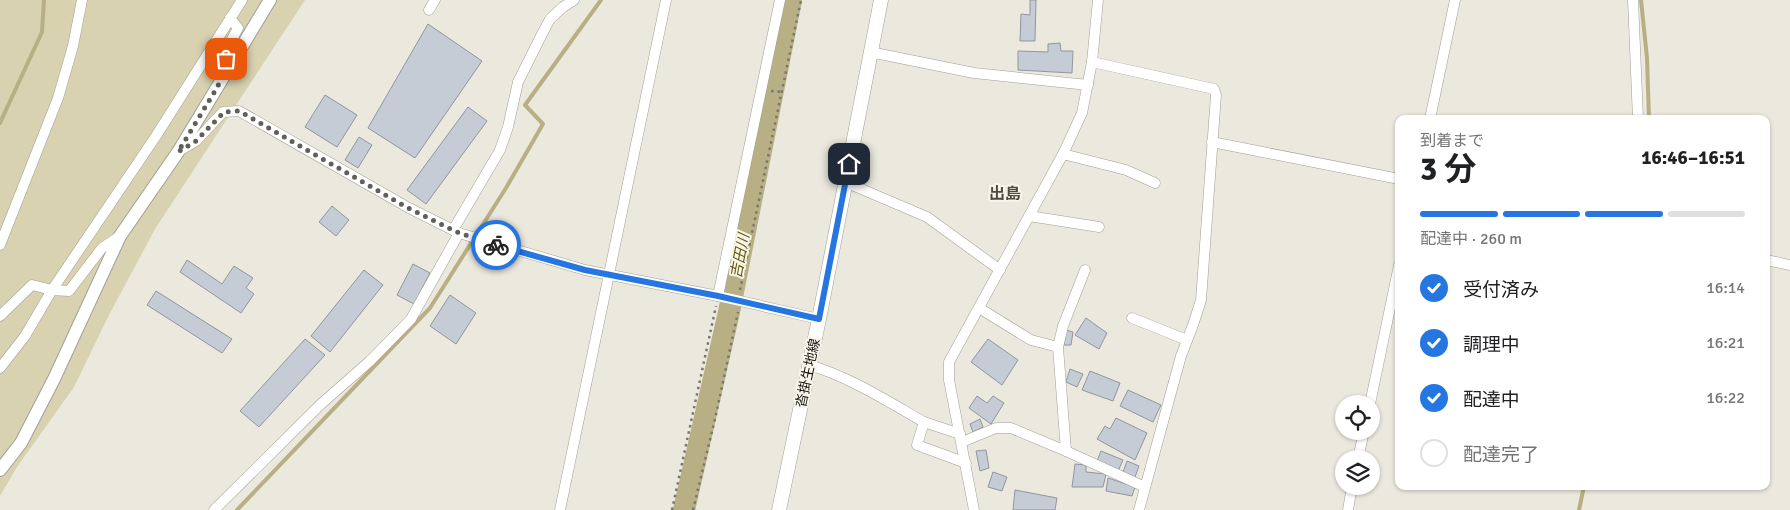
<!DOCTYPE html>
<html lang="ja">
<meta charset="utf-8">
<style>
body{margin:0;font-family:Signika,"Noto Sans JP",sans-serif;background:#f2f2f2;color:#202124;height:100vh;display:flex;flex-direction:column;font-size:19px;white-space:nowrap}
*{box-sizing:border-box;margin:0}
p{font-size:16px;color:#757577}
.icon{flex:none;width:28px;height:28px;fill:none;stroke:currentColor;stroke-width:2;stroke-linecap:round;stroke-linejoin:round}
.map{position:relative;flex:1;overflow:hidden}
.panel{position:absolute;left:1395px;top:115px;width:375px;height:375px;display:flex;flex-direction:column;background:#fff;border-radius:10px;box-shadow:0 1px 4px #0004}
.panel>*{flex:none}
.buttons{position:absolute;left:1335px;top:395px;display:grid;gap:10px}
.buttons a{display:grid;place-items:center;width:45px;height:45px;border-radius:50%;background:#fff;box-shadow:0 1px 4px #0004;font-size:25px}
.pin{position:absolute;display:grid;place-items:center;width:42px;height:42px;color:#fff;margin:-21px;border-radius:10px;box-shadow:0 2px 8px #0006}
.courier{position:absolute;display:grid;place-items:center;width:50px;height:50px;margin:-25px;border:4px solid #2576e1;border-radius:50%;background:#fff;color:#222;box-shadow:0 1px 6px #0007}
.overview em{font-style:normal;font-weight:700}
.overview div{display:flex;flex-direction:column-reverse}
.overview{display:flex;align-items:center;justify-content:space-between;height:85px;padding:0 25px}
h1{font-size:32px;font-weight:700;line-height:38px}
.bar{display:grid;grid-template-columns:repeat(4,1fr);gap:8px 5px;align-content:center;height:60px;padding:0 25px}
.bar i{height:6px;border-radius:4px;background:#e0e0e0}
.bar .current{background:#2576e1}
.bar p{grid-column:span 4}
ol{padding:0 25px;list-style:none}
li{display:flex;align-items:center;gap:15px;height:55px}
li p{margin-inline-start:auto}
li .icon{padding:5px;border-radius:50%;background:#2576e1;color:#fff;stroke-width:4}
li:last-child{color:#757577}
li i{width:28px;height:28px;border:2px solid #e0e0e0;border-radius:50%}
.map>svg:first-child{display:block}
.green{fill:#d8d2b0}
.lines{fill:none;stroke-linecap:round;stroke-linejoin:round}
.stream{stroke:#b8b084;stroke-width:4}
.river{stroke:#b8b084;stroke-width:22}
.building{fill:#c6ccd6;stroke:#90969f}
.minor-casing{stroke:#a19f95;stroke-width:11}
.tertiary-casing{stroke:#a19f95;stroke-width:14}
.secondary-casing{stroke:#a19f95;stroke-width:15}
.path{stroke:#797770;stroke-width:2.5;stroke-dasharray:2.5 4;stroke-linecap:butt}
.minor{stroke:#fff;stroke-width:10}
.tertiary{stroke:#fff;stroke-width:12}
.secondary{stroke:#fff;stroke-width:14}
.done{stroke:#615f59;stroke-width:5;stroke-dasharray:0 9}
.route{stroke:#2576e1;stroke-width:6}
.labels{text-anchor:middle;dominant-baseline:central;stroke-width:4;stroke-linejoin:round;paint-order:stroke}
.street-label{font-size:14px;fill:#161511;stroke:#f8f6eb}
.water-label{font-size:15px;font-style:italic;fill:#635706;stroke:#f8f6eb}
.quarter-label{font-size:16px;font-weight:bold;fill:#4c4a42;stroke:#f8f6eb}
</style>
<div class="map">
<svg width="1790" height="510" viewBox="0 0 1790 510">
<rect width="100%" height="100%" fill="#ebe9de"/>
<polygon class="green" points="0,0 305,0 155,229 109,315 74,387 17,467 0,496"/>
<g class="lines">
<g class="stream">
<polyline points="1641,0 1647,58 1649,119"/>
<polyline points="0,123 42,32 44,0"/>
<polyline points="237,510 430,308 506,188 543,124 525,105 601,0"/>
<polyline points="1579,510 1584,486"/>
</g>
<polyline class="river" points="684,510 729,312 791,0"/>
</g>
<g class="building">
<polygon points="1030,0 1036,0 1035,41 1020,41 1021,14 1030,15"/>
<polygon points="428,24 482,61 415,158 368,128"/>
<polygon points="1060,43 1061,51 1073,51 1072,73 1018,70 1018,51 1048,52 1048,44"/>
<polygon points="325,95 357,115 337,147 305,127"/>
<polygon points="468,107 487,121 426,204 407,190"/>
<polygon points="359,137 372,145 358,168 345,160"/>
<polygon points="332,206 349,220 336,236 319,222"/>
<polygon points="187,260 222,284 234,266 253,278 246,288 254,294 241,313 180,272"/>
<polygon points="413,264 430,273 414,304 397,295"/>
<polygon points="364,270 383,285 330,352 311,336"/>
<polygon points="156,291 232,339 222,353 147,305"/>
<polygon points="450,295 476,313 456,344 430,326"/>
<polygon points="1086,318 1107,333 1099,349 1075,335"/>
<polygon points="1066,330 1073,332 1071,345 1064,345"/>
<polygon points="305,339 325,355 259,427 240,411"/>
<polygon points="988,339 1018,360 1002,385 971,362"/>
<polygon points="1070,369 1083,374 1077,387 1066,382"/>
<polygon points="1090,371 1120,383 1113,401 1082,390"/>
<polygon points="1128,390 1161,405 1153,422 1120,406"/>
<polygon points="977,396 987,403 993,396 1004,403 991,424 969,408"/>
<polygon points="1116,418 1147,433 1135,460 1097,439 1105,426 1110,429"/>
<polygon points="980,419 983,427 973,432 970,424"/>
<polygon points="986,450 989,468 980,471 976,451"/>
<polygon points="1101,451 1123,460 1118,471 1097,461"/>
<polygon points="1127,461 1139,466 1135,477 1123,472"/>
<polygon points="1075,464 1086,465 1086,472 1106,474 1103,487 1072,487"/>
<polygon points="993,472 1007,477 1002,491 988,487"/>
<polygon points="1108,478 1135,487 1132,496 1106,491"/>
<polygon points="1015,490 1057,498 1055,510 1013,510"/>
</g>
<g class="lines">
<defs>
<g id="minor">
<polyline points="1633,0 1638,119"/>
<polyline points="429,10 435,0"/>
<polyline points="870,52 974,73 1088,85"/>
<polyline points="1092,62 1214,89 1216,95 1201,300 1193,325 1181,356 1139,510"/>
<polyline points="221,76 229,45 238,28 230,18"/>
<polyline points="1430,119 1455,0"/>
<polyline points="1212,142 1399,179"/>
<polyline points="179,151 196,141 223,112 239,111 409,208 459,233 585,270 718,296 819,319"/>
<polyline points="1063,154 1126,170 1155,183"/>
<polyline points="845,182 927,217 1000,270"/>
<polyline points="1029,216 1099,227"/>
<polyline points="453,230 500,150 508,127 518,82 542,34 550,19 563,7 574,0"/>
<polyline points="0,245 58,98 73,46 82,0"/>
<polyline points="1766,260 1790,265"/>
<polyline points="718,296 780,0"/>
<polyline points="979,308 1031,340 1058,347 1066,451"/>
<polyline points="0,316 32,285 52,290 69,291 102,248 120,236"/>
<polyline points="1132,318 1187,340"/>
<polyline points="1058,347 1063,326 1085,270"/>
<path d="M809,365C850,377 887,401 924,422"/>
<polyline points="0,368 25,336 52,290 156,136 242,0"/>
<polyline points="1370,404 1399,265"/>
<polyline points="960,434 924,422 917,445 966,463"/>
<polyline points="962,442 996,428 1011,428 1066,451 1145,487"/>
<polyline points="1358,459 1364,431"/>
<polyline points="214,510 321,404 370,361 411,319 459,233"/>
<polyline points="560,510 666,0"/>
<polyline points="974,510 949,380 949,362 1063,154 1082,113 1092,62 1098,0"/>
<polyline points="1348,510 1352,486"/>
</g>
<polyline id="tertiary" points="0,470 21,443 54,379 120,236 178,152 270,0"/>
<polyline id="secondary" points="779,510 819,319 881,0"/>
</defs>
<use href="#minor" class="minor-casing"/>
<use href="#tertiary" class="tertiary-casing"/>
<use href="#secondary" class="secondary-casing"/>
<g class="path">
<polyline points="771,91 782,92"/>
<polyline points="740,290 801,0"/>
<polyline points="672,510 716,306"/>
<polyline points="693,510 715,419 738,312"/>
</g>
<use href="#minor" class="minor"/>
<use href="#tertiary" class="tertiary"/>
<use href="#secondary" class="secondary"/>
</g>
<g class="lines">
<polyline class="done" points="226,59 218,86 178,152 196,141 224,112 239,111 408,208 459,233 496,245"/>
<polyline class="route" points="496,245 585,270 718,296 819,319 849,164"/>
</g>
<g class="labels">
<g class="street-label">
<text transform="translate(808 373) rotate(-78)">沓掛生地線</text>
</g>
<g class="water-label">
<text transform="translate(740 256) rotate(-79)">吉田川</text>
</g>
<g class="quarter-label">
<text x="1005" y="194">出島</text>
</g>
</g>
</svg>
<div class="buttons">
<a><svg class="icon" aria-label="locate" viewBox="0 0 24 24"><circle cx="12" cy="12" r="6"/><path d="M12 2v4M12 18v4M2 12h4M18 12h4"/></svg></a>
<a><svg class="icon" aria-label="layers" viewBox="0 0 24 24"><path d="M12 4l9 5-9 5-9-5zM3 14l9 5 9-5"/></svg></a>
</div>
<div class="pin" style="left:226px;top:59px;background:#ea580c"><svg class="icon" aria-label="bag" viewBox="0 0 24 24"><path d="M5 8h14l-1 12H6zM9 8a3 3 0 0 1 6 0"/></svg></div>
<div class="pin" style="left:849px;top:164px;background:#1f2937"><svg class="icon" aria-label="home" viewBox="0 0 24 24"><path d="M3 11l9-7 9 7M6 9v11h12V9"/></svg></div>
<div class="courier" style="left:496px;top:245px"><svg class="icon" aria-label="bike" viewBox="0 0 24 24"><circle cx="6" cy="16" r="4"/><circle cx="18" cy="16" r="4"/><path d="M6 16l4-8h5l3 8M10 8l3 8H6M13 5h3"/></svg></div>
<section class="panel">
<div class="overview"><div><h1>3 分</h1><p>到着まで</p></div><em>16:46–16:51</em></div>
<div class="bar"><i class="current"></i><i class="current"></i><i class="current"></i><i></i><p>配達中 · 260 m</p></div>
<ol>
<li><svg class="icon" aria-label="check" viewBox="0 0 24 24"><path d="M5 12l5 5 9-10"/></svg>受付済み<p>16:14</p></li>
<li><svg class="icon" aria-label="check" viewBox="0 0 24 24"><path d="M5 12l5 5 9-10"/></svg>調理中<p>16:21</p></li>
<li><svg class="icon" aria-label="check" viewBox="0 0 24 24"><path d="M5 12l5 5 9-10"/></svg>配達中<p>16:22</p></li>
<li><i></i>配達完了</li>
</ol>
</section>
</div>
